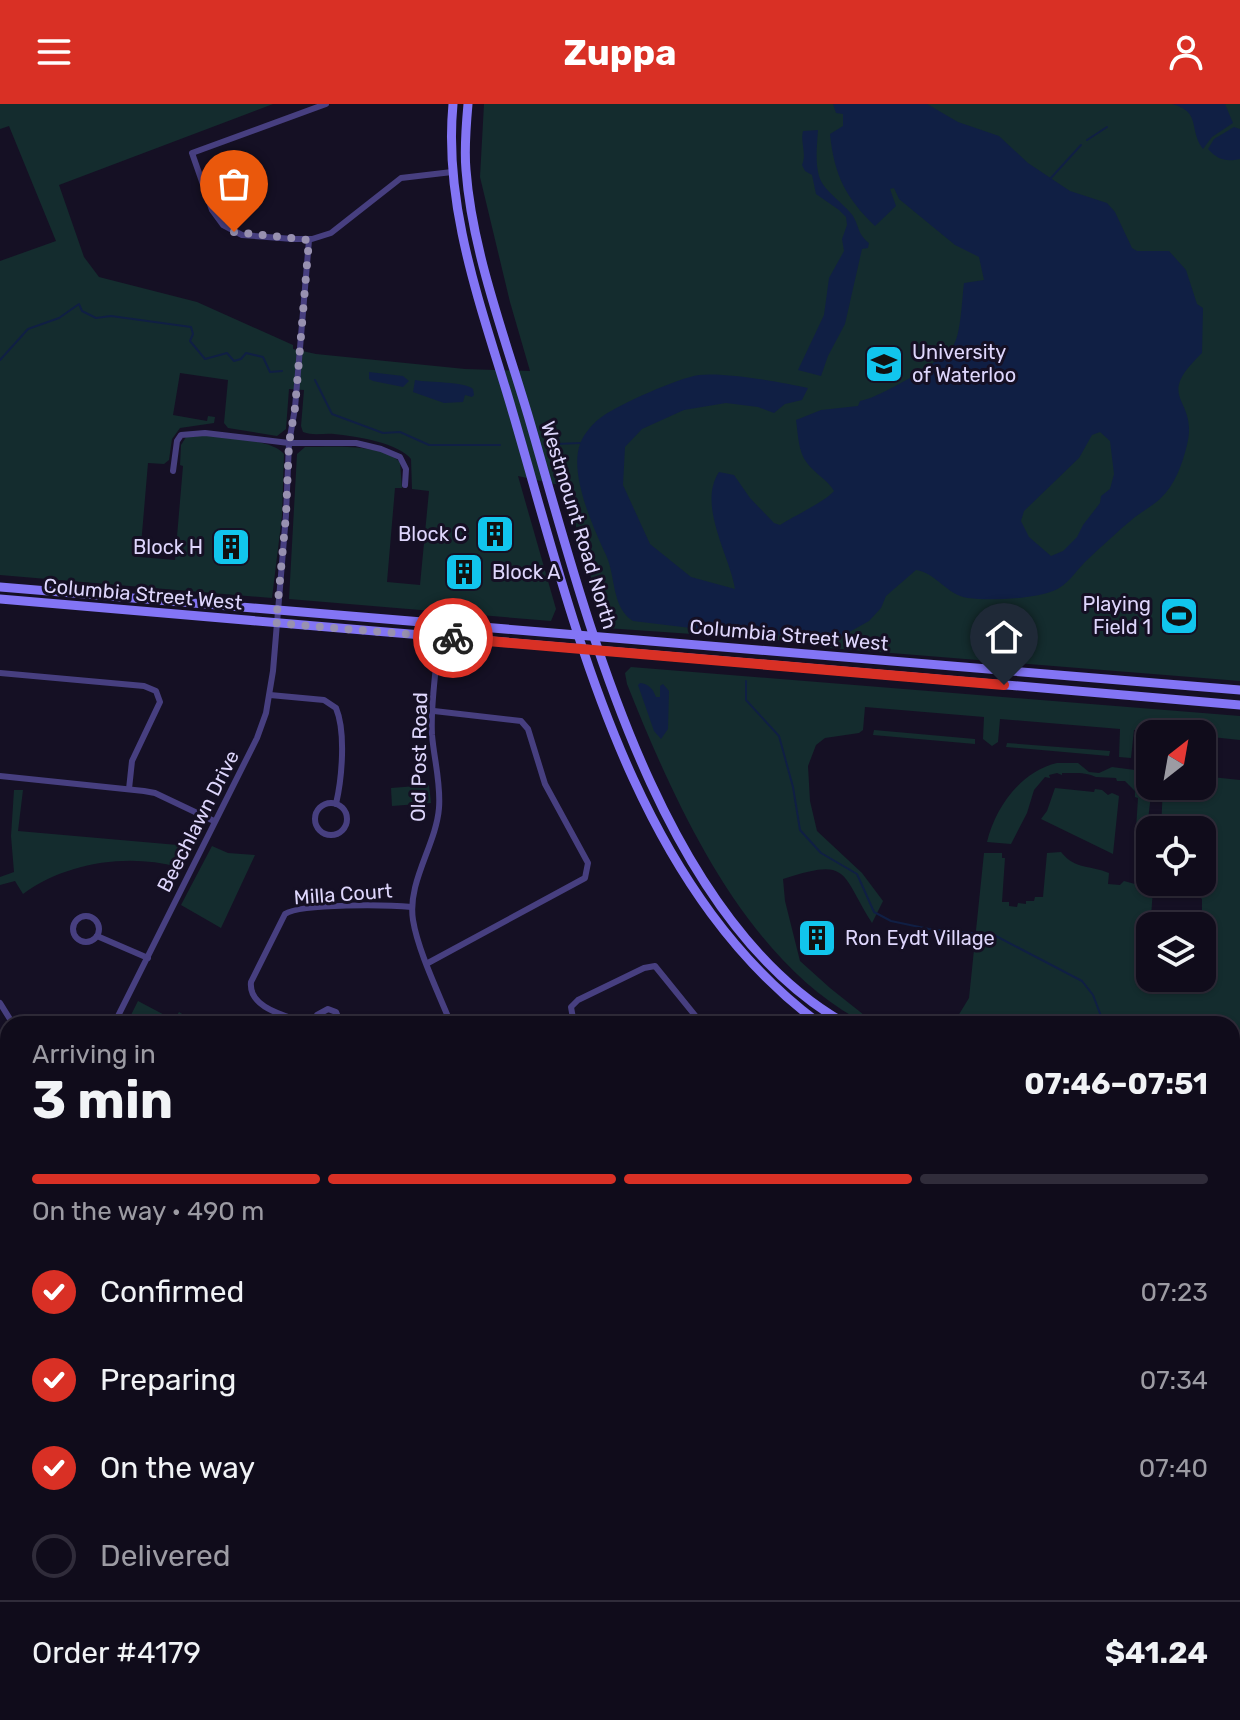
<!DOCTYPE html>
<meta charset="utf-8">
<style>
body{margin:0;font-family:Rubik,sans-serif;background:#191524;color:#f1f3f6;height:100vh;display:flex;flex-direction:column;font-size:30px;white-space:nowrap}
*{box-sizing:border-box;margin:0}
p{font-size:26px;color:#9c9ba3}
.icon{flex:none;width:44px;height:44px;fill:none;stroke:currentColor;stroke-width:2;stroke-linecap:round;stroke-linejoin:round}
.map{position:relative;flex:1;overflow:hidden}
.sheet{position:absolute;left:0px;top:912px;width:1240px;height:704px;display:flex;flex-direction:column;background:#100c1b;border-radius:24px 24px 0 0;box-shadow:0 2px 6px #0004,0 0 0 2px #302c3a}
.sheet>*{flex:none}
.needle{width:52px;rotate:31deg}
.fabs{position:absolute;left:1136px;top:616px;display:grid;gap:16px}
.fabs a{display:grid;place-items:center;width:80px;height:80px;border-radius:16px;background:#100c1b;box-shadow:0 2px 6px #0004,0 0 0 2px #302c3a;font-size:40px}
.pin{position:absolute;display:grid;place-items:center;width:68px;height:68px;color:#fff;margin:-82px -34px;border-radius:50% 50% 50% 0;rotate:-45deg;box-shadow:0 0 8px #0007}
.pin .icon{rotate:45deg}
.courier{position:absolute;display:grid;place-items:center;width:80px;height:80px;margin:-40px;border:6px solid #d93025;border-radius:50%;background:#fff;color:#222;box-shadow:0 2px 10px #0007}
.headline em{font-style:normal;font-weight:700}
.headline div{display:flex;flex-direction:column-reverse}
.headline{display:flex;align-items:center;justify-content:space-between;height:136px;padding:0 32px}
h1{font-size:52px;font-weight:700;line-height:60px}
.bar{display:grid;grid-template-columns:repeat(4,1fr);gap:12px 8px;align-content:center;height:96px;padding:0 32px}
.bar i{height:10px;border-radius:6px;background:#302c3a}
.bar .selected{background:#d93025}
.bar p{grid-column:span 4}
.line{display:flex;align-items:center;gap:20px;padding:0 32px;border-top:2px solid #302c3a}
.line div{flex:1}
ol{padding:0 32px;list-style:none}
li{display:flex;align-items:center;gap:24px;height:88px}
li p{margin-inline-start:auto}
li .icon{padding:8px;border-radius:50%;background:#d93025;color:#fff;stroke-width:4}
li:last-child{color:#9c9ba3}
li i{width:44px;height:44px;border:4px solid #302c3a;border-radius:50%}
header{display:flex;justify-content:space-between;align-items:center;height:104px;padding:0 32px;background:#d93025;color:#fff;font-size:36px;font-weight:700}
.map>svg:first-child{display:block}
.green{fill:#142c2e}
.water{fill:#101f44;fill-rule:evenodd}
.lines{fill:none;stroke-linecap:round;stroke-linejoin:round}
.stream{stroke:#101f44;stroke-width:2}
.street{stroke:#473f80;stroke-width:6}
.secondary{stroke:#8375f5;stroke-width:9}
.done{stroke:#9891b0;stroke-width:8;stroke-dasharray:0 14.4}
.route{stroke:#d93025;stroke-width:10}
.labels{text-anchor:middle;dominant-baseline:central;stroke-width:6;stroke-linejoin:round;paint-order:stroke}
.poi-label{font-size:20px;fill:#ded6fc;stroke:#151024;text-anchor:start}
.street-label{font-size:20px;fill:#ded6fc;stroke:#151024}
</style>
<header><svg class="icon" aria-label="menu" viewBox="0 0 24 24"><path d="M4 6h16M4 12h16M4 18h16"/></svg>Zuppa<svg class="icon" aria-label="person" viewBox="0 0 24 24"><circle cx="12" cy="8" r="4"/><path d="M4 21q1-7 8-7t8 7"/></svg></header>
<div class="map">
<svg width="1240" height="1616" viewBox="0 0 1240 1616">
<rect width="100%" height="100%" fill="#151024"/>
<g class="green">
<path d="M0,0H273L59,81L84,153L99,173L197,198L293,241V245L316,250L465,265L530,267L510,198L480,73L484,0H1240V577L829,544L835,540L606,524L564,382L518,372L556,505L551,517L289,495L297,350L305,343C331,343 381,339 400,358L402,384H395L387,478L420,481L429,387L412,385L411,355C399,339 355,332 334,330C324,329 313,332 303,328L301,322L304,286L289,285L286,325L277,332L228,324L224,319L228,276L180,269L173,311L207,317L208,312L215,313L214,319L180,324L172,335L169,356L164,360L148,359L140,453L175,456L183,362L180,361L181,341L186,333C205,330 273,334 284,350L282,412L272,494L0,471V157L56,137L9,22L0,25Z"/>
<path d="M631,563L1240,612V636L1202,632V630L1134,626L1131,654L1119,653L1120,625L1000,615L998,638L992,642L983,635L984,613L865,603L863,626L859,629L825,634L816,641L808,662L810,697L817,727L862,769L883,797L872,819C840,768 850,753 783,775L785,797L800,857L830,884L864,911L921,919L958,912L969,894L984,749H1002V754H1005L1002,798H1009V802L1017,803L1018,799L1026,800V797H1034L1035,793H1043L1047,749L1061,748C1075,766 1091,761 1109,769L1108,780L1120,781L1124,777L1153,785L1151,813L1161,822H1150V874H1202V822H1199L1202,817V795L1197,791L1167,788L1166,778H1202V726H1161L1163,682H1202V672L1240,676V1095L1232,1094V920H867C746,860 675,700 627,580L625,569Z"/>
<polygon points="874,626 975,635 975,640 873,631"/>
<polygon points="1007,639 1110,647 1109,652 1006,643"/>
<path d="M1057,659H1078L1089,668L1099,669L1112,663L1150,668V682H1152L1146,733L1150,765L1134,757L1138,694L1135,693V687L1125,677H1117L1116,674L1096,673C1087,668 1074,669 1062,669V671L1057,669L1049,671L1050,674L1045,673L1034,686L1027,709L1011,740L987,738C995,704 1021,667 1057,659Z"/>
<polygon points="429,681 431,699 392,702 391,684"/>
<polygon points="1055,684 1094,688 1095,685 1102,686 1108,691 1112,689 1119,692 1113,750 1041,715 1047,707"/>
<path d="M14,686H23L18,727L189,742L178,763C127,749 65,759 23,790L15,777L0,781V773L14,768L11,732Z"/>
<polygon points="212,742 228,749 255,751 221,824 181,801"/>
<polygon points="138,897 174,916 179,908 198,920 141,920 131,911"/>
<polygon points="0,1165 8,1165 8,1199 0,1205"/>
<polygon points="8,1326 8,1444 0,1443 0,1328"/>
<polygon points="125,1608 605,1608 610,1616 144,1616"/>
</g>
<g class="water">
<path d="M833,0H927L958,18L999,32L1028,59L1070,87L1107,99L1115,108L1132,144L1137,147H1169L1186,166L1197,200L1203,204L1202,249C1152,297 1199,292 1187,341C1182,361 1175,381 1160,395C1152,402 1143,407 1135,413C1118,427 1101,443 1085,458C1075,468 1067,482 1053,487C1033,495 990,497 968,494C946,491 937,469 916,466L886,492L881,504L869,517L835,536L759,529L749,531L633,517C611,503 616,472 606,451C593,423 569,370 580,340C584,329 594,318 603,312C620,300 678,274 699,271C725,268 781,278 808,284L802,296L785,300L774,309L758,303L726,299L684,306L642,325L625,343L623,381L650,440L691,473L735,485C730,452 697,401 719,368L734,371L750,394L774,419L780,421C794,412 826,397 834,387C827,375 815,370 807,359C798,348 798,329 796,316L821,306L858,302L860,297C879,294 941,258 953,242C961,231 962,194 964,179L984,176L979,153L955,141L899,95L894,84L890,85L896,102L875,122C846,94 834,71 830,30L843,22V10L836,9ZM1100,328L1110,337L1114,370L1110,385L1101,392L1100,399L1083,421L1077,433L1063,447L1051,452L1029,433L1021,417L1024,407L1079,354L1092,331Z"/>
<path d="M1172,0H1225L1233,19L1212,33L1203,45C1188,25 1202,8 1172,0Z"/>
<path d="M1234,23L1240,25V55C1226,58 1218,56 1208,45L1214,35Z"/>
<path d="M818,26C817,41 815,58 819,72C823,87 844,99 853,112C860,124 857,129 869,139L868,144L862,145L845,220L828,252L821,272L798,266L824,211L829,174L844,147L842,135L847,121L846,113L839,106L816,90L812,71L805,67L802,61C807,50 800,38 803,27Z"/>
<polygon points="369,268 403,272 409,277 403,283 373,277 369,275"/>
<path d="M415,276C430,279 464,277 473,285L474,291L472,293L465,291L463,298L444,299L413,288Z"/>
<path d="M640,579C649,580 653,585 656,593H660V582L663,580L669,587L668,625L661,635L654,627L638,581Z"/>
<polygon points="487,1608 555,1608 555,1616 516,1616"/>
</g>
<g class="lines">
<g class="stream">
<polyline points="1087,36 1107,23"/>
<polyline points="1050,75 1081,41"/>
<polyline points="0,256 28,225 59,214 79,200 82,207 96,214 111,212 191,223 193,230 190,237 205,255 227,249 234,257 241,255 246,249 263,253 270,268 282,267"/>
<polyline points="315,276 332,310 383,329 400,328 429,341 500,341"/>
<polyline points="556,340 580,339"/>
<polyline points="746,577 746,596 779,632 793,683 800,726 821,749 857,770 874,808 891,817 929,825 994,831 1082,877 1093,891 1104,920"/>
<polyline points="1073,914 1076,920"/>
<polyline points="1232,1003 1240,1004"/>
<polyline points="0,1375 8,1389"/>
<polyline points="202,1608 213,1614 229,1608"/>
</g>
<g class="street">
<polyline points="326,0 192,49 212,106 223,121 242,131 293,135 312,135 331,129 401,74 452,68"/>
<polyline points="173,367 177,337 181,331 205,329 289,339 356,339 381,345 400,353 406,365 405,381"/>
<path d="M440,521C438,557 430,595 432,631C434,655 441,679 439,704C436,741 407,778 413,816C418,847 439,890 451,920"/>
<polyline points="0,569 144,582 156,587 160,598 132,657 129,685"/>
<path d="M270,591L324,596L336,604C346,628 342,674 336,700"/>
<polyline points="0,672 144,687 155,689 214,717"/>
<circle cx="331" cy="715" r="16"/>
<circle cx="86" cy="825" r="13"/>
<polyline points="97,832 148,854"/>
<polyline points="428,859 585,774 588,759 545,680 528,625 521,617 434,607"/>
<polyline points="0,899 13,920"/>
<polyline points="114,920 257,634 266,609 273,567 286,411 289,339 295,304 309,136"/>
<path d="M308,920C288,912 248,905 251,878L285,810C302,799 389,801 412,803"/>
<polyline points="315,920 317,911 328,905 336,908 341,920"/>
<polyline points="574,920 571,903 578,896 644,864 655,862 702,920"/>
<polyline points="0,1016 8,1012"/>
<polyline points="0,1125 8,1125"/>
<polyline points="0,1264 8,1261"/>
<polyline points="0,1281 8,1284"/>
<polyline points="0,1449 8,1450"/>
<polyline points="689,1608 702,1616"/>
<polyline points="863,1608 866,1616"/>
<polyline points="1044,1608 1050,1616"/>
<polyline points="92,1616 110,1616"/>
<polyline points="1021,1616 1035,1608"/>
<polyline points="1156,1616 1156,1608"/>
</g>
<g class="secondary">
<path d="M453,0C443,105 483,207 512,306C575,521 630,779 820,920"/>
<path d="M468,0C466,22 464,44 466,66C472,148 507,239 530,318C586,511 659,816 846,920"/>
<polyline points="0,483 1240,586"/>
<polyline points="0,495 1240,601"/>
<polyline points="1232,1387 1240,1472"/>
<polyline points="1232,1519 1240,1559"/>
</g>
</g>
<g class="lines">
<polyline class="done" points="234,128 309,136 295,304 289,339 286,411 276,519 453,534"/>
<polyline class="route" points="453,534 1004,581"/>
</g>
<defs>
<symbol id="university-square" viewBox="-11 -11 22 22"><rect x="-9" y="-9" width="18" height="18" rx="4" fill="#11c5ed" stroke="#151024"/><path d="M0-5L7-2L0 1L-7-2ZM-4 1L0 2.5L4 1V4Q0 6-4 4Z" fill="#111"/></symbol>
<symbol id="building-square" viewBox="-11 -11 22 22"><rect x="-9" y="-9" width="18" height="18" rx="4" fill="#11c5ed" stroke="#151024"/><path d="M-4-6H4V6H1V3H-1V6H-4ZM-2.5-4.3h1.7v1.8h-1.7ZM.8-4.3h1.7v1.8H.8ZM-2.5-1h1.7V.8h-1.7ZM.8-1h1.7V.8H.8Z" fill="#111"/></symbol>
<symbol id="stadium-square" viewBox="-11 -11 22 22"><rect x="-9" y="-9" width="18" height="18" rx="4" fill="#11c5ed" stroke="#151024"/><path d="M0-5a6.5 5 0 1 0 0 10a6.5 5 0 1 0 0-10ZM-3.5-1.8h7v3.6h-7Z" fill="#111"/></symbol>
</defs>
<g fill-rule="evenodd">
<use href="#university-square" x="862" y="238" width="44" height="44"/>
<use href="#building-square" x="473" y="408" width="44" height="44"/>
<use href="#building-square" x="209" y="421" width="44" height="44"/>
<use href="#building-square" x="442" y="446" width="44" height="44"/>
<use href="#stadium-square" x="1157" y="490" width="44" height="44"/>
<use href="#building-square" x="795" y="812" width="44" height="44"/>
</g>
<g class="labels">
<g class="poi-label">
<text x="912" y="248">University<tspan x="912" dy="23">of Waterloo</tspan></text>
<text x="467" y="430" text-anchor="end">Block C</text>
<text x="203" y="443" text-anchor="end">Block H</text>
<text x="492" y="468">Block A</text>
<text x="1151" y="500" text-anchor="end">Playing<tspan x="1151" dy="23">Field 1</tspan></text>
<text x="845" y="834">Ron Eydt Village</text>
</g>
<g class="street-label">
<text transform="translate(579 421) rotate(73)">Westmount Road North</text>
<text transform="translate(143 490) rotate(5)">Columbia Street West</text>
<text transform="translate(789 531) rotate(5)">Columbia Street West</text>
<text transform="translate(419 653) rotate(-89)">Old Post Road</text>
<text transform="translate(198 717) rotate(-63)">Beechlawn Drive</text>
<text transform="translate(343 790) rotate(-4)">Milla Court</text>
</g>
</g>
</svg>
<div class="fabs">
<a><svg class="needle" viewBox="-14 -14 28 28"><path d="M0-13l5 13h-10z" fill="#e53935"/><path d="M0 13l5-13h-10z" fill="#9c9ba3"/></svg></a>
<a><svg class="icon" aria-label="locate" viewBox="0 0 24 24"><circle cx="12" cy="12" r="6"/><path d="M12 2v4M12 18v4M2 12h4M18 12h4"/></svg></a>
<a><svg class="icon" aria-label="layers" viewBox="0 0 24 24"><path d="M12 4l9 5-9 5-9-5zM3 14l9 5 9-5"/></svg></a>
</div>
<div class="pin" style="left:234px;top:128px;background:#ea580c"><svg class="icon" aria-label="bag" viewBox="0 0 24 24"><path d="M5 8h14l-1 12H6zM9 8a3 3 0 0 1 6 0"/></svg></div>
<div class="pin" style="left:1004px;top:581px;background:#1f2937"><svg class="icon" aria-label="home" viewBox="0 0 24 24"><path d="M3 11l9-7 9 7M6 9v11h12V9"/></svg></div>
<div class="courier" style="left:453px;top:534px"><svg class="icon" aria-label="bike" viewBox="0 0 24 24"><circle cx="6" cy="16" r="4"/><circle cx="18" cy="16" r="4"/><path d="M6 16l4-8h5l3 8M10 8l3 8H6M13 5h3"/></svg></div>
<section class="sheet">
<div class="headline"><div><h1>3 min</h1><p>Arriving in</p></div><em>07:46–07:51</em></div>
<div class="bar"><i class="selected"></i><i class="selected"></i><i class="selected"></i><i></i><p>On the way · 490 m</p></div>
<ol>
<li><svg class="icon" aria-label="check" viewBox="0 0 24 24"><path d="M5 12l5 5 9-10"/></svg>Confirmed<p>07:23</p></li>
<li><svg class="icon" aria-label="check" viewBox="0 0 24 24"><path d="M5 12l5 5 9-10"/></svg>Preparing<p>07:34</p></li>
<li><svg class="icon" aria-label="check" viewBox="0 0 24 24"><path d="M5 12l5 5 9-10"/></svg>On the way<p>07:40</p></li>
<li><i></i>Delivered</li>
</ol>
<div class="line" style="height:104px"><div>Order #4179</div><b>$41.24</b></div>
</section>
</div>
